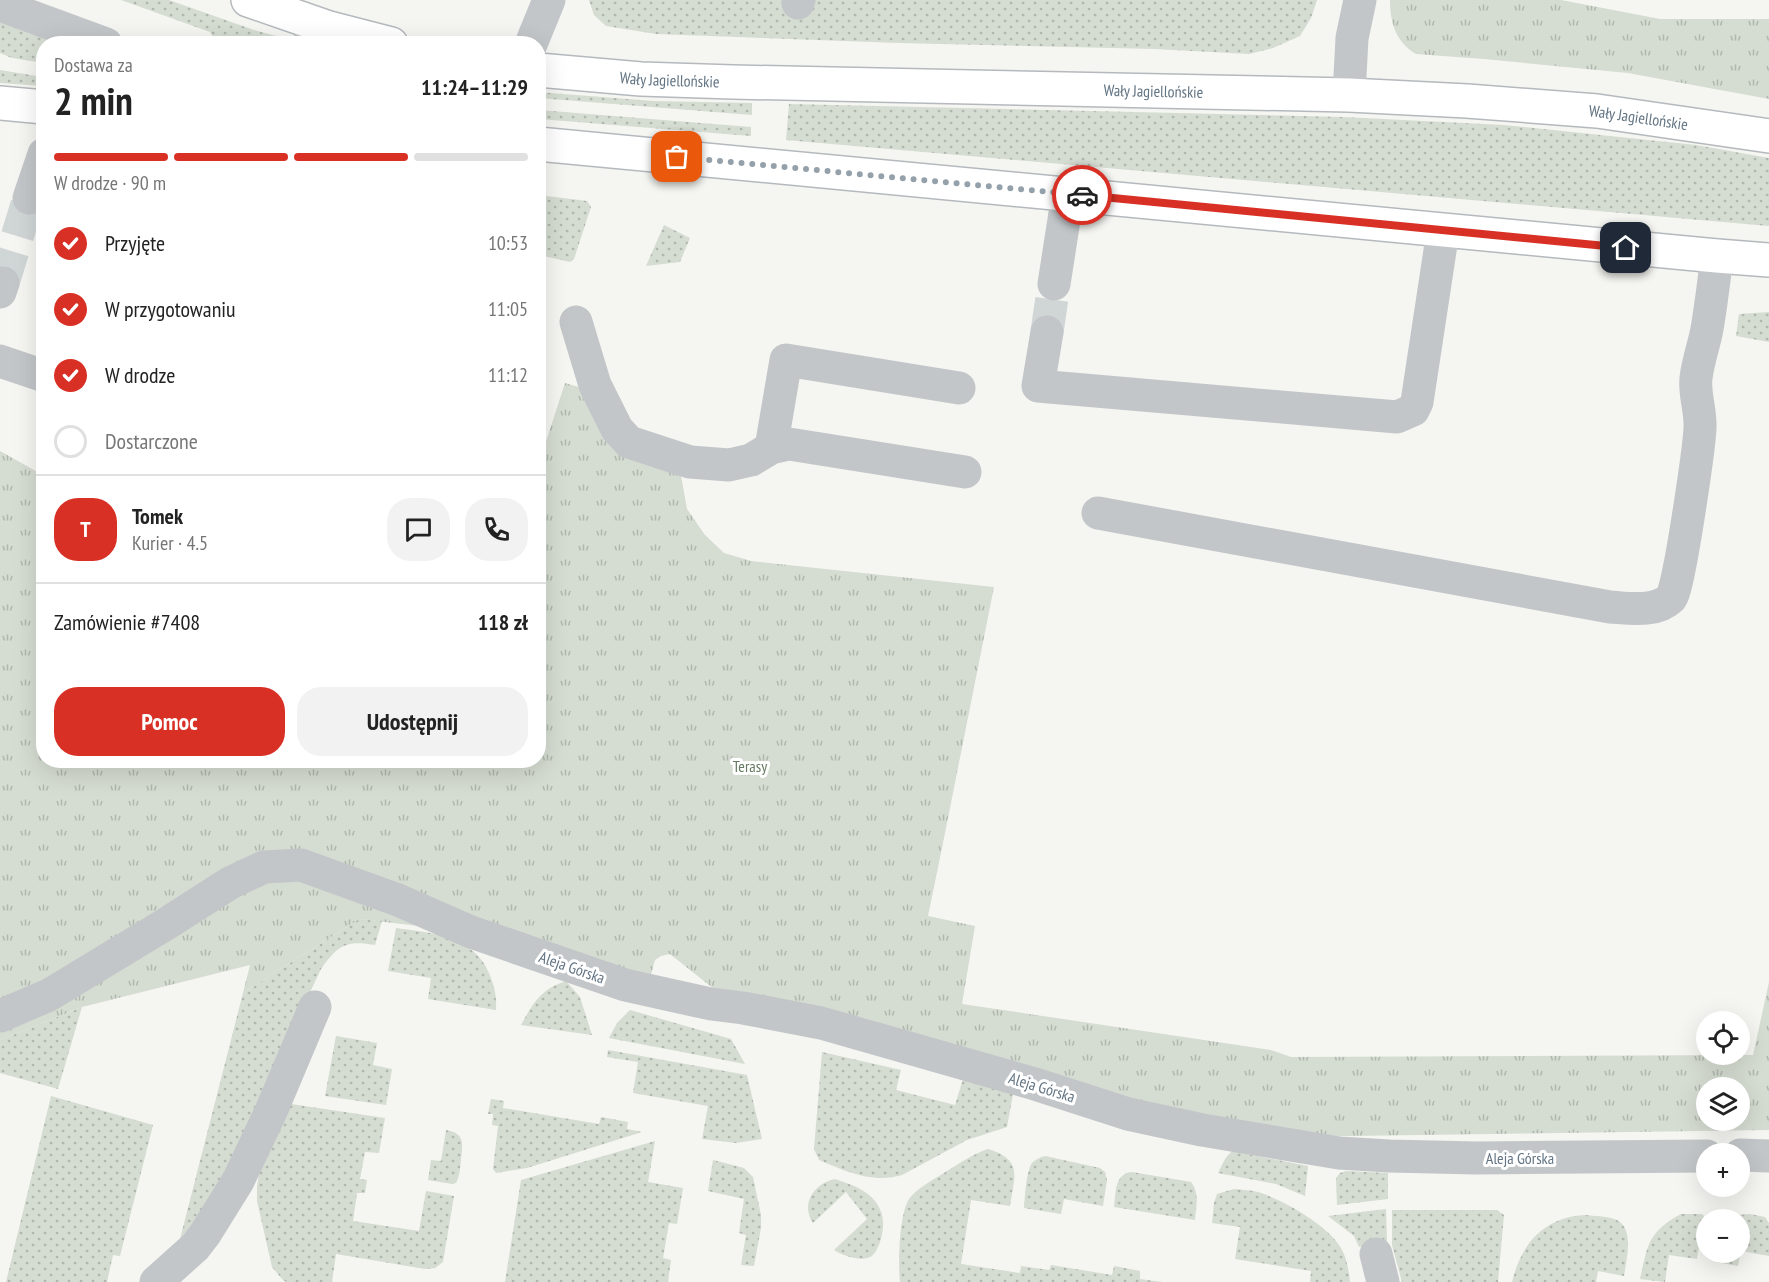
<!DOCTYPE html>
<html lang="pl">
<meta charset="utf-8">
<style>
body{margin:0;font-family:"PT Sans Narrow",sans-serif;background:#f2f2f2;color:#222;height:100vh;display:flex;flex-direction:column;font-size:22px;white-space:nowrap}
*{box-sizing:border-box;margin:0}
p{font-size:20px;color:#767676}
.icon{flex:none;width:33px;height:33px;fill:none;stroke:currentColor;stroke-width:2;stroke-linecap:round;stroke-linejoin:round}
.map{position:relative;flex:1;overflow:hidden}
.details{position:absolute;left:36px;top:36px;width:510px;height:732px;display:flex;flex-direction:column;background:#fff;border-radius:24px;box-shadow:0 6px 24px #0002}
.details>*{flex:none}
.fabs{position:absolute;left:1696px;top:1011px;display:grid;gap:12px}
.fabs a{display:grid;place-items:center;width:54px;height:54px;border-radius:50%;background:#fff;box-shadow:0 6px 24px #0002;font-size:30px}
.pin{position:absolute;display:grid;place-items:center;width:51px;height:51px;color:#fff;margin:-26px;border-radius:12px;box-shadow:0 3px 9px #0006}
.courier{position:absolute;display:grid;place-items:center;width:60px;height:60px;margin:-30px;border:4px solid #d93025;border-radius:50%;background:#fff;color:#222;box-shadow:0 2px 8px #0007}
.summary em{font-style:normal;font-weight:800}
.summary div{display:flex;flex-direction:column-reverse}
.summary{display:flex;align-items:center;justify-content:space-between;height:102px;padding:0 18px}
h1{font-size:39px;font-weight:800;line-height:45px}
.bar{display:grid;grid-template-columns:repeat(4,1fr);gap:9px 6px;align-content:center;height:72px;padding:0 18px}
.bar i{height:8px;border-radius:4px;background:#e0e0e0}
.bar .active{background:#d93025}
.bar p{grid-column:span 4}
.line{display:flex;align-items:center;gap:15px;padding:0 18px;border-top:2px solid #e0e0e0}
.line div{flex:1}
.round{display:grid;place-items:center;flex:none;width:63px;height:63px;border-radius:24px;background:#f2f2f2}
ol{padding:0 18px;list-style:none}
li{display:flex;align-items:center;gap:18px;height:66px}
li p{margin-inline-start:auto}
li .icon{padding:6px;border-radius:50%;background:#d93025;color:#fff;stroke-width:4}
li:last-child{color:#767676}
li i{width:33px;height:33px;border:3px solid #e0e0e0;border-radius:50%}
.primary-button{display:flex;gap:12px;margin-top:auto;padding:12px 18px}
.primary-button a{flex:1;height:69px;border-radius:24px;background:#d93025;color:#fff;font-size:24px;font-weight:800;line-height:69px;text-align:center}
.primary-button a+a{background:#f2f2f2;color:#222}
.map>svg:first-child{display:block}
.grass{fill:url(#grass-dots)}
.park{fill:url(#park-tufts);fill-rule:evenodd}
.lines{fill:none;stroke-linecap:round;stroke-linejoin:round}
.minor-tunnel{stroke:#d0d5d6;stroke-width:33;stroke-dasharray:33 16;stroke-linecap:butt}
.major-casing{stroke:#b5b9bd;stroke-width:36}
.minor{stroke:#c2c6c9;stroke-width:33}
.major{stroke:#fff;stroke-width:33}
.done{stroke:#95a1aa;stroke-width:6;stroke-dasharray:0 10.8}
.route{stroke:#d93025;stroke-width:8}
.labels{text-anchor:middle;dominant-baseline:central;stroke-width:6;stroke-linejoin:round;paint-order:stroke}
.street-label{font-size:16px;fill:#627483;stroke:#fff}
.park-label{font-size:16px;fill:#667a61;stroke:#fff}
</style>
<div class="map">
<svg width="1769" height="1282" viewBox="0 0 1769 1282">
<defs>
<pattern id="grass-dots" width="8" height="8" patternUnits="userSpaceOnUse" patternTransform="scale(1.5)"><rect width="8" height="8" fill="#d5dcd1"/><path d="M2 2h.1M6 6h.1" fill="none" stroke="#b0b7af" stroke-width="1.8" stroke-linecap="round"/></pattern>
<pattern id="park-tufts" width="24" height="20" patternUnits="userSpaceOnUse" patternTransform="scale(1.5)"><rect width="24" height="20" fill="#d5dcd1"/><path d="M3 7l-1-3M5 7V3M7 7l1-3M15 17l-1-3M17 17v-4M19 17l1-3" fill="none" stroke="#b0b7af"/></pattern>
</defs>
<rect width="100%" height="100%" fill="#f5f5f1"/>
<g class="grass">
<polygon points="121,0 169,0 254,30 280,37 278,43 217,43 210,32"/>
<polygon points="589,0 1317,0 1311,18 1300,36 1273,48 1249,54 1155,49 899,43 656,34 606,26 594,15"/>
<polygon points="0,18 68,43 44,44 43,63 12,58 0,53"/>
<polygon points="0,70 43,77 43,86 0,83"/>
<polygon points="538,92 653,101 752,103 752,115 539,98"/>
<polygon points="789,104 1343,117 1504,125 1696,145 1769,158 1769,226 786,140"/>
<polygon points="539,110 751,127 751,136 539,119"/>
<polygon points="539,195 587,201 591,207 574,259 570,262 539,255"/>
<polygon points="664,225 690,238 680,262 646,266"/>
<polygon points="1769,312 1769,342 1736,336 1739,314"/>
<path d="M359,919L382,921L375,945C346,940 338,945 321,969L224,1174L205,1210L180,1239L243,993Z"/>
<path d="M396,928C431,933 473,935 489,973C494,985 497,996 496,1010L428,999L431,978L388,971Z"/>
<path d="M566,981L580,997L592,1035L521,1025C533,1003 541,989 566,981Z"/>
<polygon points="82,1007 58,1089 0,1073 0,1040"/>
<polygon points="630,1010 731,1039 745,1064 609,1038 617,1023"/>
<polygon points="336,1036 377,1043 373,1065 392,1069 386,1105 325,1096"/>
<polygon points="608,1050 747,1075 762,1139 736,1143 702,1139 708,1106 633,1093 638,1062 607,1057"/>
<path d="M822,1052L901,1070L896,1090L955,1105L963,1079L1013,1094L1007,1127L967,1140L902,1175C873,1184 845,1171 819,1160L814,1149Z"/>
<polygon points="51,1096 153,1125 120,1256 113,1255 107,1282 6,1282"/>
<polygon points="491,1099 504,1101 503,1108 599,1124 601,1117 628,1122 627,1129 642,1132 527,1168 496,1173 493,1169 498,1126 492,1125 493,1114 488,1114"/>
<polygon points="291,1104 385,1118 379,1153 365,1152 360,1179 367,1180 365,1193 357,1193 353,1221 419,1231 426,1191 454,1196 443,1262 435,1268 425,1269 336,1254 332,1282 286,1282 282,1279 272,1267 257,1201 257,1186 261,1164"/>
<path d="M446,1130C465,1133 463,1144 461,1159C460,1168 460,1175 456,1183L452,1184L428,1180L431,1160L441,1161Z"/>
<polygon points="655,1141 648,1182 683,1188 677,1224 669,1223 663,1258 671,1260 668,1282 505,1282 521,1180"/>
<path d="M988,1149C1024,1160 1014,1177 1010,1206L971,1200L961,1264L1020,1273L1021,1266L1049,1270L1051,1265L1112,1275L1114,1266L1140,1271V1279L1162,1282H900C898,1263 899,1215 909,1199C918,1187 935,1179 947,1171C960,1163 973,1154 988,1149Z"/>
<polygon points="1232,1151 1308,1166 1305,1196 1276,1184 1218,1173 1225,1159"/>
<path d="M1045,1156L1100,1168L1105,1172L1107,1180L1103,1206L1064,1199L1061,1214L1024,1208C1025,1197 1026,1172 1032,1163C1035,1160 1041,1157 1045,1156Z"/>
<polygon points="713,1160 744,1168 753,1177 761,1215 761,1228 754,1266 741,1265 746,1235 739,1233 744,1199 708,1191"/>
<polygon points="1346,1171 1388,1173 1388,1199 1337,1205 1336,1178 1340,1173"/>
<path d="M1132,1172L1191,1182C1200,1194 1196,1206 1195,1220L1114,1207C1116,1193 1114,1174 1132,1172Z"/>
<path d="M835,1179C846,1183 860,1187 869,1195C884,1208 886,1224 880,1242C878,1247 875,1255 870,1257C862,1262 841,1255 834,1250L867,1219L846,1192L813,1223C800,1203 815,1183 835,1179Z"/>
<path d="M1234,1189C1242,1190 1250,1190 1258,1192C1283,1200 1330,1226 1342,1250C1347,1259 1349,1272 1350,1282H1310L1311,1271L1235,1259L1240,1227L1212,1223L1214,1203L1217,1194Z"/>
<polygon points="1386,1209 1387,1241 1359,1247 1354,1236 1328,1216"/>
<polygon points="1392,1210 1497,1210 1504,1215 1498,1282 1402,1282 1392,1245"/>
<path d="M1681,1214H1702L1704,1216L1697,1259L1669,1255L1665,1282L1640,1279C1648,1244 1648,1232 1681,1214Z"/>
<polygon points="1750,1214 1765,1217 1769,1223 1769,1256 1741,1251 1738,1266 1715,1262 1716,1253 1740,1252 1740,1220 1727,1219 1737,1215"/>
<path d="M1585,1215C1594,1216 1605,1216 1614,1219C1636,1226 1626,1260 1624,1276L1598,1271L1596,1282H1512C1521,1244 1544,1217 1585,1215Z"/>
</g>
<g class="park">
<path d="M1390,0H1561L1660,19H1769V99L1628,73L1484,59L1416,54C1396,42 1390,23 1390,0Z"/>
<path d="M565,383L582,388L680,470L687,509L705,535L724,553L751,561L994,587L943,843L928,916L975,926L962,1004L1271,1050L1291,1057L1753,1055L1769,982V1130L1278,1137L1254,1140L864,1018L714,989L670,954L661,956L655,960L647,989L470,932L359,919L243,993L250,965L82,1007L0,1040V451L43,475L44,760H538L539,463ZM1707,1088H1740V1120H1707Z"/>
</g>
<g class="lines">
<g class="minor-tunnel">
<polyline points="3,283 29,198"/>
<polyline points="1047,332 1054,284"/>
</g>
<defs>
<g id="major">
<polyline points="248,0 329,28 391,44"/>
<path id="s1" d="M538,70L641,79L733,82L1349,95L1467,101L1597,111L1769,136"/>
<polyline points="0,103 44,107"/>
<polyline points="538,144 1717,256 1769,260"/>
</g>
</defs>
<use href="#major" class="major-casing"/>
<g class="minor">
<polyline points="798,3 799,0"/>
<polyline points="0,5 106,44"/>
<polyline points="308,44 329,28"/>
<polyline points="531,44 549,0"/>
<polyline points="1349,95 1352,38 1360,0"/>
<polyline points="29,198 44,154"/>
<polyline points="1054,284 1068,194"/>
<polyline points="0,292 3,283"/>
<polyline points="576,322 595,385 617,429 629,442 690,462 729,465 751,460 771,448 789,444 965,472"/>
<polyline points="1047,332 1038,386 1397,417 1413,410 1417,402 1443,231"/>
<polyline points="0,361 44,376"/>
<polyline points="771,448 786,360 959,388"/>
<path d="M1098,513L1610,607C1628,608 1656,613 1671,598C1679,590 1699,448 1700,428C1701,411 1694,394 1696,378C1698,361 1704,345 1707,329C1711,305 1714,281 1717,256"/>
<polyline points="0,1016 49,995 166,924 230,883 264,867 301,865 398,900 471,932 625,985 711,1004 743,1008 821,1023 1035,1084 1128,1114 1202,1130 1339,1153 1389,1156 1477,1158 1707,1156"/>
<polyline points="1740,1155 1769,1156"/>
<polyline points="1376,1254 1383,1282"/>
<polyline points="156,1282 195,1247 205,1234 238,1181 272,1109 315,1007"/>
</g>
<use href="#major" class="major"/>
</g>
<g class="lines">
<polyline class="done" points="677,157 1082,195"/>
<polyline class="route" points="1082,195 1626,248"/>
</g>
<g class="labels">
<g class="street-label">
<text stroke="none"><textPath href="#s1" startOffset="132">Wały Jagiellońskie</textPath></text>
<text stroke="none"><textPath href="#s1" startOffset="616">Wały Jagiellońskie</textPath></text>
<text stroke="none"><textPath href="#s1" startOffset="1102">Wały Jagiellońskie</textPath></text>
<text transform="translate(572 967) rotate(19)">Aleja Górska</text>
<text transform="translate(1042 1087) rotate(17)">Aleja Górska</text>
<text x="1520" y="1158">Aleja Górska</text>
</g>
<g class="park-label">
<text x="750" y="766">Terasy</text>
</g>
</g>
</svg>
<div class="fabs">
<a><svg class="icon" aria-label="locate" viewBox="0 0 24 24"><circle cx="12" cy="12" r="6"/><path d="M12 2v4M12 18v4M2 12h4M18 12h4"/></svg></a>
<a><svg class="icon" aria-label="layers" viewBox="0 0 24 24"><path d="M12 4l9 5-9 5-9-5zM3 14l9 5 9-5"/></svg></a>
<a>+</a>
<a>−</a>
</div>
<div class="pin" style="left:677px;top:157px;background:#ea580c"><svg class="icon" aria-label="bag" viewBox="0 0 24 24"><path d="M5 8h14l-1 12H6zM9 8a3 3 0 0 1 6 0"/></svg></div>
<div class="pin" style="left:1626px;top:248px;background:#1f2937"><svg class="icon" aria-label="home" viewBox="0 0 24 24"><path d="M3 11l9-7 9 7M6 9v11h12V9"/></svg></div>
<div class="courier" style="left:1082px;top:195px"><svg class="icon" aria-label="car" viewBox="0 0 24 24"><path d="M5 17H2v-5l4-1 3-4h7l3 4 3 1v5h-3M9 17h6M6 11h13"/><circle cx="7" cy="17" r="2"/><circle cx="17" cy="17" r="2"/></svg></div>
<section class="details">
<div class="summary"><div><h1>2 min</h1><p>Dostawa za</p></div><em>11:24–11:29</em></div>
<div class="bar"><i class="active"></i><i class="active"></i><i class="active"></i><i></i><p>W drodze · 90 m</p></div>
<ol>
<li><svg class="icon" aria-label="check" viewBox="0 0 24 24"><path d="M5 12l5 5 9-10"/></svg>Przyjęte<p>10:53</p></li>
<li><svg class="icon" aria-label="check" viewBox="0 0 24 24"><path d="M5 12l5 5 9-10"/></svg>W przygotowaniu<p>11:05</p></li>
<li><svg class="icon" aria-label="check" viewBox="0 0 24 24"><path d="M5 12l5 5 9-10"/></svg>W drodze<p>11:12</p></li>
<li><i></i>Dostarczone</li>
</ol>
<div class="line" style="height:108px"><b class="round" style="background:#d93025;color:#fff">T</b><div><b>Tomek</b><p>Kurier · 4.5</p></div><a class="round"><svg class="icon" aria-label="chat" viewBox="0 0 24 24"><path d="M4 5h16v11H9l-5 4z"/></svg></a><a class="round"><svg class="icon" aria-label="phone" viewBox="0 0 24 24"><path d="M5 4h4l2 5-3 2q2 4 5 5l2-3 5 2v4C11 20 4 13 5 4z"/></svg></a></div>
<div class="line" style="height:78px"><div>Zamówienie #7408</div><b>118 zł</b></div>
<div class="primary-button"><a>Pomoc</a><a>Udostępnij</a></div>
</section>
</div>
